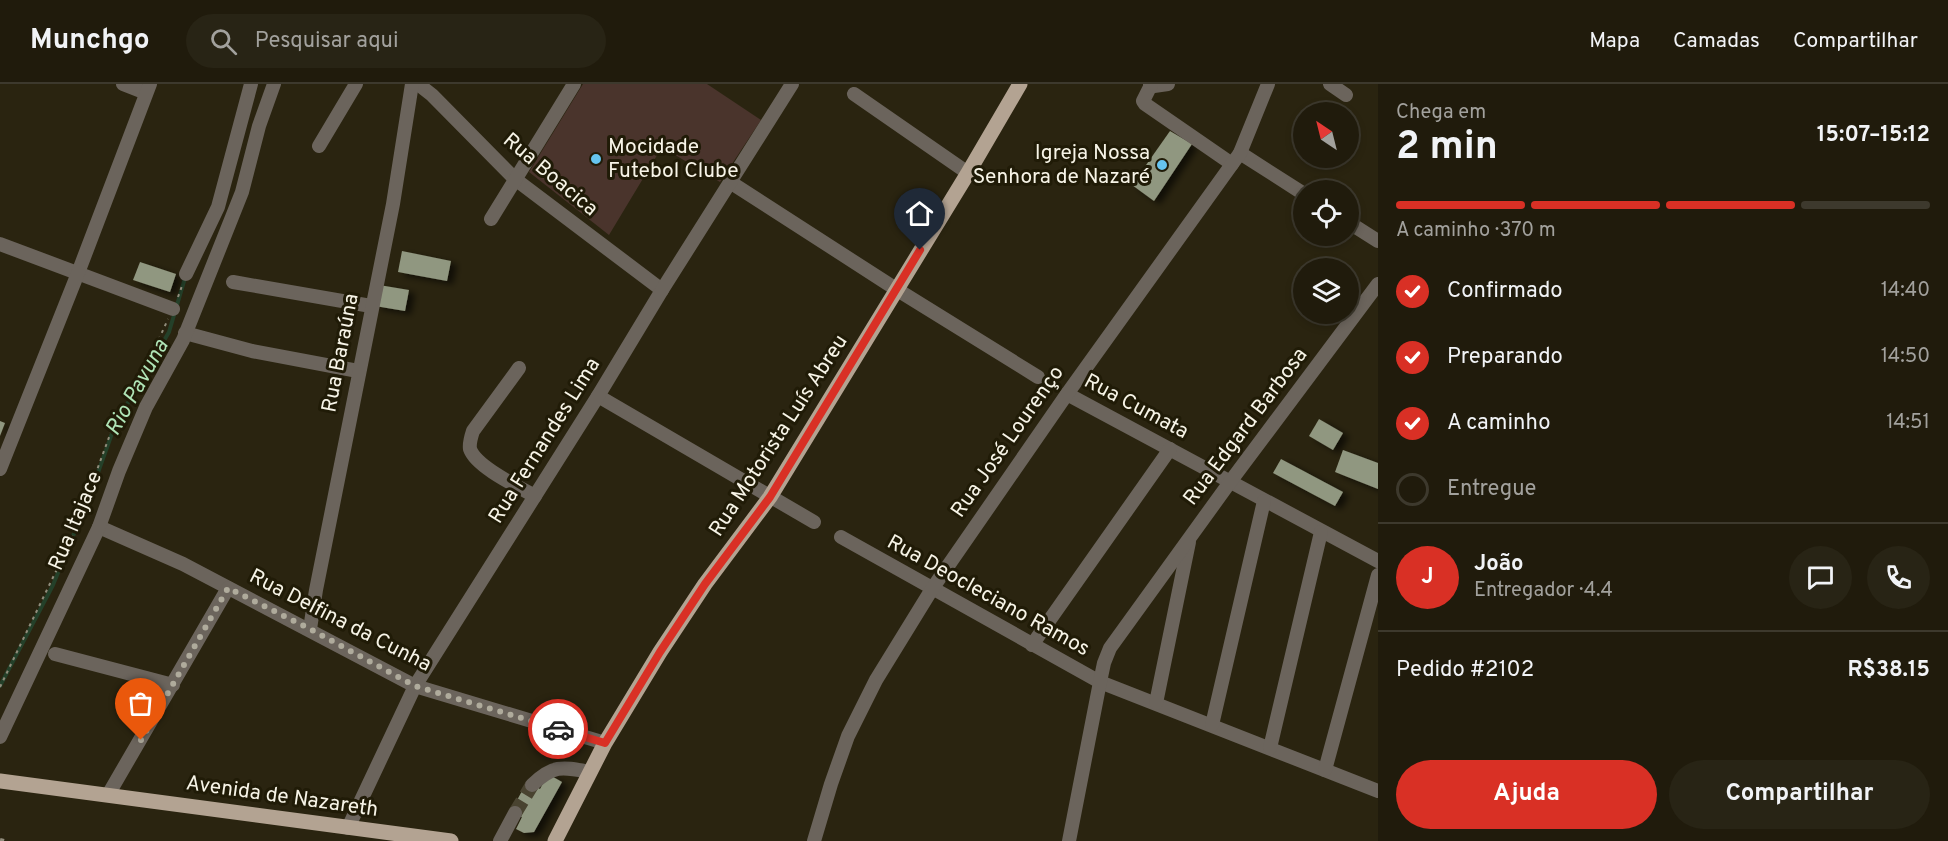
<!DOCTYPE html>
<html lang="pt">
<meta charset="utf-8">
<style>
body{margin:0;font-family:Overpass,sans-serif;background:#282415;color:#f1f3f6;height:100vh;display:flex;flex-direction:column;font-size:22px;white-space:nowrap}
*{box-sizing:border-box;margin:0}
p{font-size:20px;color:#a2a19d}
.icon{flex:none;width:33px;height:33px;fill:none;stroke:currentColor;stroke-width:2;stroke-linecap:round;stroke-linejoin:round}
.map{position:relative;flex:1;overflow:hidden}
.details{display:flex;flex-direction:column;background:#201b0c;width:570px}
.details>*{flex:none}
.needle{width:39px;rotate:325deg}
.controls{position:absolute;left:1293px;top:18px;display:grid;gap:12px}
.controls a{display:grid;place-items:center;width:66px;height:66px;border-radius:50%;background:#201b0c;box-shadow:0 3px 9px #0003,0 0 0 2px #3d392d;font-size:30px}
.pin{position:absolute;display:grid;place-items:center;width:51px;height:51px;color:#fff;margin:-62px -26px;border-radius:50% 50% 50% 0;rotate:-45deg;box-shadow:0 0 6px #0007}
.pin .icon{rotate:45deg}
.courier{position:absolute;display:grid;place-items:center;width:60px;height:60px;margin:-30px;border:4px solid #d93025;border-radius:50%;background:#fff;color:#222;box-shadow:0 2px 8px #0007}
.summary em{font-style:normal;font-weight:700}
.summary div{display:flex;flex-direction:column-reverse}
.summary{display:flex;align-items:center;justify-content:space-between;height:102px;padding:0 18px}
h1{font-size:39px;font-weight:700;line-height:45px}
.bar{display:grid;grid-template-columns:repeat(4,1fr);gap:9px 6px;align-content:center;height:72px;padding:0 18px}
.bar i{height:8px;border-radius:4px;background:#3d392d}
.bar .selected{background:#d93025}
.bar p{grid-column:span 4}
.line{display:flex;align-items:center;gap:15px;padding:0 18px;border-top:2px solid #3d392d}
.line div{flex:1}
.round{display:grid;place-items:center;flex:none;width:63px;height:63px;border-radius:32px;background:#282415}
ol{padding:0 18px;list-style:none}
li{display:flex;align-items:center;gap:18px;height:66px}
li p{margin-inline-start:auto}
li .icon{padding:6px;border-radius:50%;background:#d93025;color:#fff;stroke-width:4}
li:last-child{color:#a2a19d}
li i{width:33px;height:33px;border:3px solid #3d392d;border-radius:50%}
.action{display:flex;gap:12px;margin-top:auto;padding:12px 18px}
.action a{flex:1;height:69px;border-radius:36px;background:#d93025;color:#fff;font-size:24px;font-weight:700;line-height:69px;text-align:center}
.action a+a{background:#282415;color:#f1f3f6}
header{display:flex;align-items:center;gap:36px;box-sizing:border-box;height:84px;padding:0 30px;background:#201b0c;border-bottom:2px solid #3d392d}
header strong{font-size:28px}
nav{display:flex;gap:33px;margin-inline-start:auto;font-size:21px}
.search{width:420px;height:54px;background:#282415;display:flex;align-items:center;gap:15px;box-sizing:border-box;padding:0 21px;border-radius:33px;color:#a2a19d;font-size:22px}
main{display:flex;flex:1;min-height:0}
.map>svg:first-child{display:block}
.green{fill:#4a342c}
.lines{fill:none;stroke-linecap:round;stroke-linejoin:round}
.stream{stroke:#244029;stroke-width:4}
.building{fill:#909780;filter:url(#shadow)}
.minor-tunnel{stroke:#494330;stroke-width:14;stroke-dasharray:14 7;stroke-linecap:butt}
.path{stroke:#918d7c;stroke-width:2;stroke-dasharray:3 4.5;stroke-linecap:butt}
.minor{stroke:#6b645c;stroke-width:14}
.major{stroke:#b3a392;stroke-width:15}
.rail{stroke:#918c7c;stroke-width:4;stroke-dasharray:10 10;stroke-linecap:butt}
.done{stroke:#afab9c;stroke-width:6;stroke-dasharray:0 10.8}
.route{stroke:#d93025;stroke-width:8}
.poi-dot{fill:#66c4ef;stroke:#201b07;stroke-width:2}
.labels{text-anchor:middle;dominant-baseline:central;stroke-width:6;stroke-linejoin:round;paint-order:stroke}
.poi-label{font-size:21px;fill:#f7f4e7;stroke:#201b07;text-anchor:start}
.street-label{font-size:21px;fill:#f7f4e7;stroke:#201b07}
.water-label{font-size:22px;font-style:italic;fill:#b0e5b7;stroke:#201b07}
</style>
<header>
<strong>Munchgo</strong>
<div class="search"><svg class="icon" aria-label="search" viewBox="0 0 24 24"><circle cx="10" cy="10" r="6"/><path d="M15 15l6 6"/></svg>Pesquisar aqui</div>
<nav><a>Mapa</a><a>Camadas</a><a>Compartilhar</a></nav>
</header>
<main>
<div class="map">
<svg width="1378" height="757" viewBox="0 0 1378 757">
<defs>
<filter id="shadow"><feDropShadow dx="6" dy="3.5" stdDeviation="3" flood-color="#0009"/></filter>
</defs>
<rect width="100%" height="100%" fill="#2a2410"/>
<polygon class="green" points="583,0 707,0 761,36 720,98 662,63 609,151 529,88"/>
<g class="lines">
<polyline class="stream" points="0,602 53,501 91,408 115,341 169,248 185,194"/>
</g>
<g class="building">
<polygon points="1170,47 1192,60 1154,117 1132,101"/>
<polygon points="402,167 451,177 447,197 398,188"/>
<polygon points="140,178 176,190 170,208 133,196"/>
<polygon points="379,201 409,206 405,227 375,222"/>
<polygon points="1319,335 1343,349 1333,366 1309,352"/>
<polygon points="0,337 5,339 0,352"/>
<polygon points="1343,366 1378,379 1378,405 1335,388"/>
<polygon points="1281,375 1343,408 1335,422 1273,389"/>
<polygon points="548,690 562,698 534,748 524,749 516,745 522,733 511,727 527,698 540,705"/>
</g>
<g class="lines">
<polyline class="minor-tunnel" points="515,729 532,701"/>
<g class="path">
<polyline points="178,213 182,202"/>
<polyline points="0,603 72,454 115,337 146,284 168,235"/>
</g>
<g class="minor">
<polyline points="123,0 146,9"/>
<polyline points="418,0 432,11 515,95 662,206"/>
<polyline points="1150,0 1154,2 1168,0"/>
<polyline points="1330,0 1346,11"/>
<polyline points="1151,1 1143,17 1145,20 1232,80"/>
<polyline points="854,10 968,89"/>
<polyline points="319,62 356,0"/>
<polyline points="1240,69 1304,110"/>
<polyline points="730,98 896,205 1038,293"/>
<polyline points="491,135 574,0"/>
<polyline points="1348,138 1378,157"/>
<polyline points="0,160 173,225"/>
<polyline points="186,190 218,123 251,0"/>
<polyline points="233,198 371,222"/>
<polyline points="185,249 252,267 358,287"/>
<path d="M519,284L473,347C471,353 469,359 470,365C476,383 519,403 535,412"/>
<polyline points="1067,310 1378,477"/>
<polyline points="598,312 814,438"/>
<polyline points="0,385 78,189 150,0"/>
<polyline points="99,443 183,480 415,602 605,659"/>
<polyline points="841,453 1100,598 1378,707"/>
<polyline points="310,545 316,506 393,120 412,0"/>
<polyline points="1032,561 1170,365"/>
<polyline points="55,570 173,601"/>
<polyline points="1156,619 1189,458"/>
<polyline points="1212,641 1264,417"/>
<polyline points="0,653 99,443 119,387 146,323 183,256 242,108 259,42 274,0"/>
<polyline points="1270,664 1321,448"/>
<polyline points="1325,686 1378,491"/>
<path d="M532,701C554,680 563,683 590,688"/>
<polyline points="108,711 228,504"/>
<polyline points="348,744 415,602 598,312 662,206 792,0"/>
<polyline points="500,757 515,729"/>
<polyline points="814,757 831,700 848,652 876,596 932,505 1067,310 1240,69 1268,0"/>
<polyline points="1069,757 1100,598 1104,579 1110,564 1230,398 1378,200"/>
</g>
<g class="major">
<polyline points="0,697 451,757"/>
<polyline points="555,757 605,659 660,568 705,500 770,413 968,89 1020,0"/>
</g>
<polyline class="rail" points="0,756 4,757"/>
</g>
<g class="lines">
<polyline class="done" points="141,656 228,504 310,545 415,602 558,645"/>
<polyline class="route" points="558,645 605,659 660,568 705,500 770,413 920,166"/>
</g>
<g class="poi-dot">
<circle cx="596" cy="75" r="6"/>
<circle cx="1162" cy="81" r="6"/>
</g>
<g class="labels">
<g class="poi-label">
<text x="608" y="63">Mocidade<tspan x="608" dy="24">Futebol Clube</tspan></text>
<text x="1150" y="69" text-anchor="end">Igreja Nossa<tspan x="1150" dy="24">Senhora de Nazaré</tspan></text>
</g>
<g class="street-label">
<text transform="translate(550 91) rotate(40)">Rua Boacica</text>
<text transform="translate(341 269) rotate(-79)">Rua Baraúna</text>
<text transform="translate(1136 323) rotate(28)">Rua Cumata</text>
<text transform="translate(1246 343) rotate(-53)">Rua Edgard Barbosa</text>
<text transform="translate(779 352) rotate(-57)">Rua Motorista Luís Abreu</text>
<text transform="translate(545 357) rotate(-58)">Rua Fernandes Lima</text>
<text transform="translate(1008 358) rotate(-55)">Rua José Lourenço</text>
<text transform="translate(76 437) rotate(-67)">Rua Itajace</text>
<text transform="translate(988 512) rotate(29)">Rua Deocleciano Ramos</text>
<text transform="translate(340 537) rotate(27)">Rua Delfina da Cunha</text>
<text transform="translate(282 713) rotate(8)">Avenida de Nazareth</text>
</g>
<g class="water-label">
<text transform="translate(138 304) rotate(-61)">Rio Pavuna</text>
</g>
</g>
</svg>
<div class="controls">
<a><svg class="needle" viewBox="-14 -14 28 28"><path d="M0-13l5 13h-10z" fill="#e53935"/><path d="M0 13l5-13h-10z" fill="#a2a19d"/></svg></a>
<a><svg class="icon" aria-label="locate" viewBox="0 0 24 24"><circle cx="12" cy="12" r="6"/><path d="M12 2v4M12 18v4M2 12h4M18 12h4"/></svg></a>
<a><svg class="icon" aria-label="layers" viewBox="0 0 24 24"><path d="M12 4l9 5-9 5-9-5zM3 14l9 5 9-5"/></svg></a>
</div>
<div class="pin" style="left:141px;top:656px;background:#ea580c"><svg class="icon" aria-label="bag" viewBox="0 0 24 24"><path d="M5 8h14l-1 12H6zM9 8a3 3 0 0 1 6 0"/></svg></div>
<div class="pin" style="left:920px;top:166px;background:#1f2937"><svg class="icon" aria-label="home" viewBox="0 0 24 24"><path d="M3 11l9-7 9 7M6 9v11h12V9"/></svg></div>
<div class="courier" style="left:558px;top:645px"><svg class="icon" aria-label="car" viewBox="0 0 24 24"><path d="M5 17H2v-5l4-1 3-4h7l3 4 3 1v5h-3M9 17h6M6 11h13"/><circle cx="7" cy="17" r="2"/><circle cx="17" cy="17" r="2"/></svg></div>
</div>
<section class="details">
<div class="summary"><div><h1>2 min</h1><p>Chega em</p></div><em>15:07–15:12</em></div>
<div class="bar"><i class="selected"></i><i class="selected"></i><i class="selected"></i><i></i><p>A caminho · 370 m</p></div>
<ol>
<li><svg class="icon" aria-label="check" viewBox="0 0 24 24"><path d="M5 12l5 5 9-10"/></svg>Confirmado<p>14:40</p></li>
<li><svg class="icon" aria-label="check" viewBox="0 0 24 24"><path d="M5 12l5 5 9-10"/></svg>Preparando<p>14:50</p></li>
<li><svg class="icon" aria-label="check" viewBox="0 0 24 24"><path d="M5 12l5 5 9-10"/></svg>A caminho<p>14:51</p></li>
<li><i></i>Entregue</li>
</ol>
<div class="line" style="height:108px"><b class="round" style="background:#d93025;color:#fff">J</b><div><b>João</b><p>Entregador · 4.4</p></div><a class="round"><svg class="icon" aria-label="chat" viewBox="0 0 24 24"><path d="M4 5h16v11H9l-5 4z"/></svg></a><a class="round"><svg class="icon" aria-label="phone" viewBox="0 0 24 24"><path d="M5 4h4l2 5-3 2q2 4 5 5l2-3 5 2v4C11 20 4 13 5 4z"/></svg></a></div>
<div class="line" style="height:78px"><div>Pedido #2102</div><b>R$38.15</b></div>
<div class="action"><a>Ajuda</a><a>Compartilhar</a></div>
</section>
</main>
